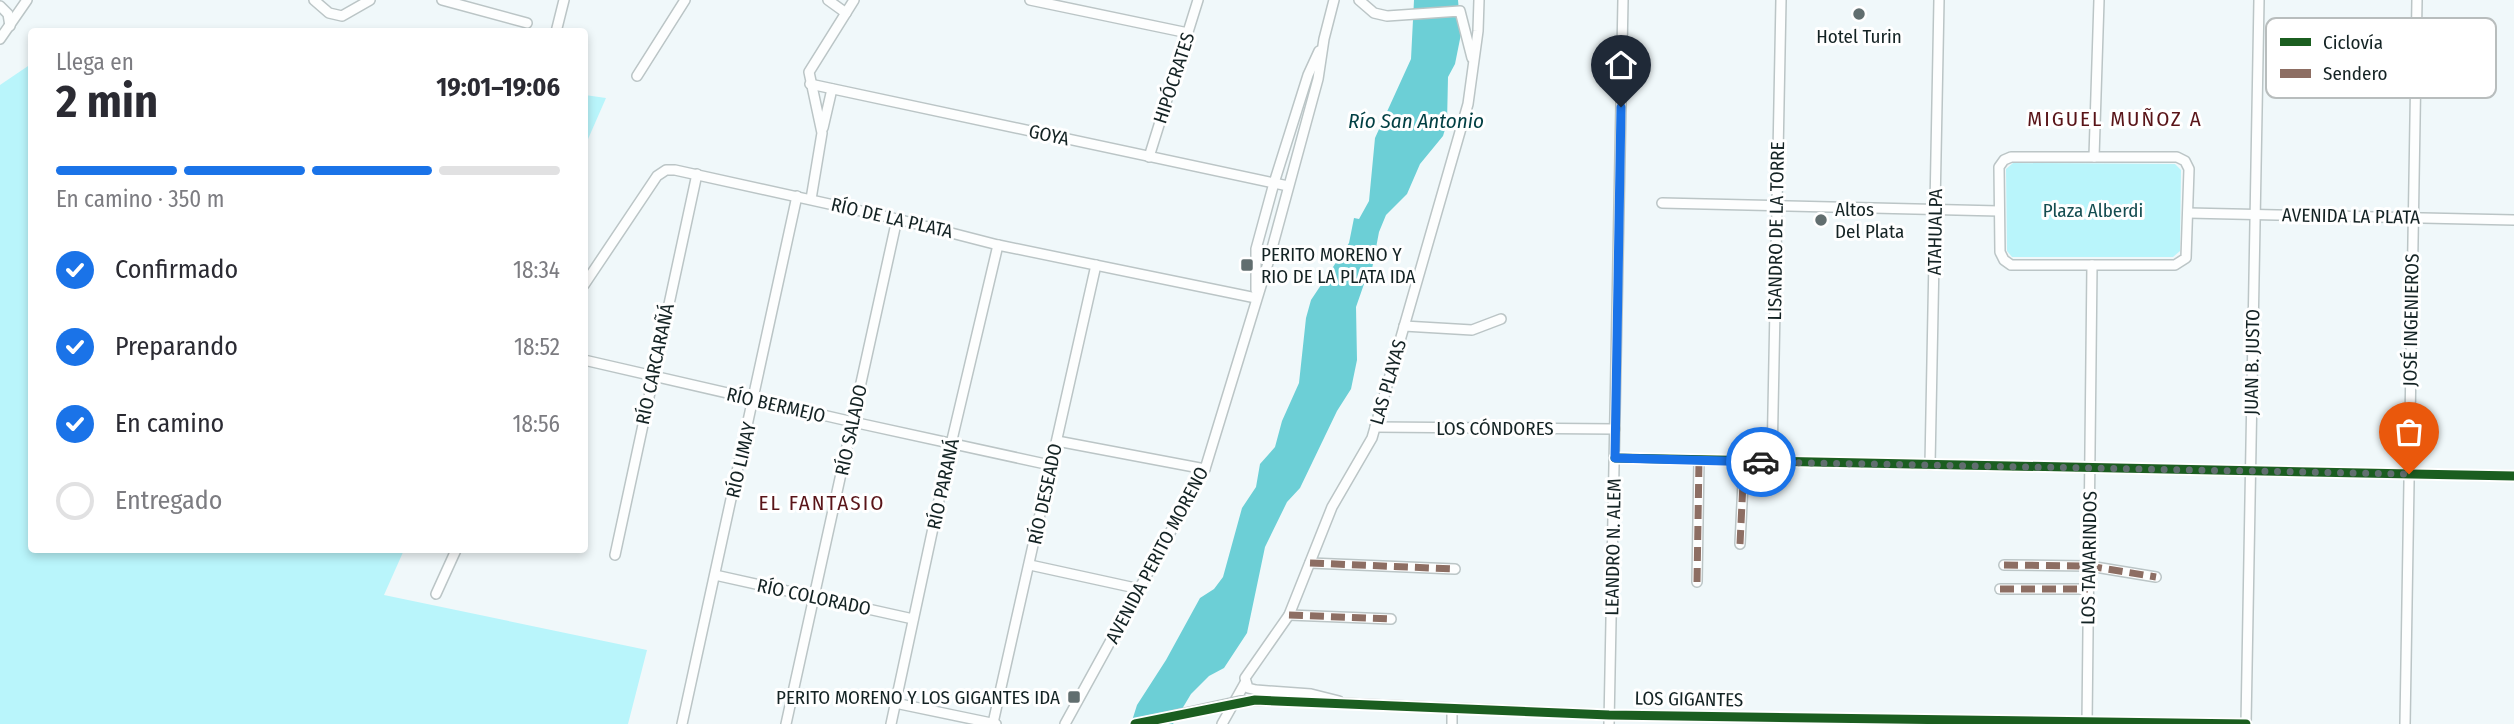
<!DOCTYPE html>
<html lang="es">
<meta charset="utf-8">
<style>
body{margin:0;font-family:"Fira Sans Condensed",sans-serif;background:#f2f2f3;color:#2b2b33;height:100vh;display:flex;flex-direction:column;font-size:26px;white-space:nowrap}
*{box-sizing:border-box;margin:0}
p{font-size:23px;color:#7c7c81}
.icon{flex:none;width:38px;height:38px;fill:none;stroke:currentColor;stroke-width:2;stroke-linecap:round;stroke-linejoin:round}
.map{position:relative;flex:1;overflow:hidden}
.side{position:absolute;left:28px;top:28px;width:560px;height:525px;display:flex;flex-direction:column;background:#fff;border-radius:7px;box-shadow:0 4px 10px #0003}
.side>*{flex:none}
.pin{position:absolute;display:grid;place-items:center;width:60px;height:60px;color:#fff;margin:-72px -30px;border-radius:50% 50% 50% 0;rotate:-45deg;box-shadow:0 0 7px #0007}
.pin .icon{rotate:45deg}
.courier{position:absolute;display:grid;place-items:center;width:70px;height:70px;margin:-35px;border:5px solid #1a73e8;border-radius:50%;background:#fff;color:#222;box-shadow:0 2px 9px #0007}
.head em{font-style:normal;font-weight:700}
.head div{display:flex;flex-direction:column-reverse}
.head{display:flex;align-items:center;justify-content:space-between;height:119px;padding:0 28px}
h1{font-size:46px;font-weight:700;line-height:52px}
.bar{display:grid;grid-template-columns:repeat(4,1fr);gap:10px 7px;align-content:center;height:84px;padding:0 28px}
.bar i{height:9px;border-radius:5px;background:#e1e1e2}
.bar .selected{background:#1a73e8}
.bar p{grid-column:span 4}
ol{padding:0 28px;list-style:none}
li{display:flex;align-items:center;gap:21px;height:77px}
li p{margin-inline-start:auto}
li .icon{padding:7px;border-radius:50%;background:#1a73e8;color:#fff;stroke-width:4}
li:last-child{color:#7c7c81}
li i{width:38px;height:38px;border:4px solid #e1e1e2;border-radius:50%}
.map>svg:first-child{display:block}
.green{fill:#b9f5fb}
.water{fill:#6ccfd6}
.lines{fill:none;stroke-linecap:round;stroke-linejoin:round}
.minor-casing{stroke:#bbc5c6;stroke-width:12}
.minor{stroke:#fdfefe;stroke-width:9}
.minor-bridge-casing{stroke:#bbc5c6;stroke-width:12;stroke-linecap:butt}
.minor-bridge{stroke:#fdfefe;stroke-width:9}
.quiet{stroke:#8d6e63;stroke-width:7;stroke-dasharray:14 7;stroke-linecap:butt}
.cycleway-casing{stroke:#fff;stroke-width:13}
.cycleway{stroke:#1b5e20;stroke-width:9}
.done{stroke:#616e6f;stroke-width:7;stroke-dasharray:0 12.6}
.route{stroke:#1a73e8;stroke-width:9}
.poi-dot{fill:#616e6f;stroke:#fff;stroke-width:2.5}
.labels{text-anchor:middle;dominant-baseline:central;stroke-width:6;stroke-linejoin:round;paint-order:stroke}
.poi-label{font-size:19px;fill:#142324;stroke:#fff;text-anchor:start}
.street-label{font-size:19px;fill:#142324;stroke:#fff}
.park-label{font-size:19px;fill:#144d51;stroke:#fff}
.neighbourhood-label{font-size:21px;letter-spacing:2px;fill:#591418;stroke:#fff}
.water-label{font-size:21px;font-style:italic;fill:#003f43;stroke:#fff}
.key{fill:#fff;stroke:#b8bdbd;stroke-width:2}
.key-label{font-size:19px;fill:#142324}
</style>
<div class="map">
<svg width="2514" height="724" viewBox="0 0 2514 724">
<rect width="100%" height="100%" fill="#f0f8fa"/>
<g class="green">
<polygon points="31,64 32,550 404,550 384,595 647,650 628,724 0,724 0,85"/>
<polygon points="585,95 606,98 585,146 584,95"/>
<polygon points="2013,163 2175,164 2181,170 2180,251 2173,257 2012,257 2007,251 2006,169"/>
</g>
<polygon class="water" points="1414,0 1458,0 1461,34 1455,64 1448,77 1447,123 1443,136 1420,164 1407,194 1386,215 1379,232 1372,269 1364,284 1356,307 1357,360 1351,389 1337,411 1300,488 1287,502 1265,547 1247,633 1224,668 1209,676 1191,694 1173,724 1131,724 1137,705 1166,660 1200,598 1214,589 1223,577 1242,508 1256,487 1260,464 1275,447 1282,421 1299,383 1306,318 1311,300 1349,243 1354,218 1359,219 1369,201 1375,138 1411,59"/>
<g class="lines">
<defs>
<g id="minor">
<polyline points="314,0 329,13 342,16 370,0"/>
<polyline points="442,0 527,23"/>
<polyline points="828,0 846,13"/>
<polyline points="1030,0 1188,33"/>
<polyline points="1359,0 1374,13 1387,16 1460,11 1472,58"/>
<polyline points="0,6 8,14 10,26"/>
<polyline points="556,32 564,0"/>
<polyline points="0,39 27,0"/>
<polyline points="637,76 685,0"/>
<polyline points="810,84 1288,186"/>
<polyline points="823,128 832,89"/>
<polyline points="1149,157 1198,0"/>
<polygon points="2011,157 2177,157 2185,161 2189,169 2186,258 2175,265 2011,265 2004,260 2000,252 1999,167 2004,160"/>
<polyline points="2094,157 2099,0"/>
<polyline points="811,199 822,133 809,72 854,0"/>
<polyline points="1662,203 1999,211"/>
<polyline points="2188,213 2514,220"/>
<polyline points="584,285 657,176 666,170 675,170 897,219 998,245 1256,298"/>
<polyline points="1256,290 1256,249 1274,183 1308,75 1319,51"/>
<polyline points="1404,326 1472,330 1501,319"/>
<polyline points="584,360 853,422 1050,465"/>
<polyline points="1375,427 1615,429"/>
<polyline points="1057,441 1205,469"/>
<polyline points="1615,458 2514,476"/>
<polyline points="1772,462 1781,0"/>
<polyline points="1930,465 1939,0"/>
<polyline points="1740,544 1744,462"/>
<polyline points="615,555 697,174"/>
<polyline points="1310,563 1455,569"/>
<polyline points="1030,565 1140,589"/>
<polyline points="2004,565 2089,566 2156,577"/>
<polyline points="715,575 913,619"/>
<polyline points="1697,582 1699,460"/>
<polyline points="2000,589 2088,589"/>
<polyline points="436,594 456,550"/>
<polyline points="1289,615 1391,619"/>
<polyline points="1290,701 1609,715 2246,724"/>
<polyline points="1339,701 1311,694 1256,690 1248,688 1245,678 1289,615 1332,507 1372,438 1468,104 1478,31 1479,0"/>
<polyline points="895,703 996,724"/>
<polyline points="993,723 1096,265"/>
<polyline points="682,724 797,196"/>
<polyline points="786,724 897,219"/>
<polyline points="891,724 951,444 998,245"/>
<polyline points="1065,724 1205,469 1268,263 1318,79 1324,39 1334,0"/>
<polyline points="1222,724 1245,683"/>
<polyline points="1452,724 1452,710"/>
<polyline points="1609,724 1623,0"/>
<polyline points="2087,724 2092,265"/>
<polyline points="2246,724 2259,0"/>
<polyline points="2405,724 2417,0"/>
</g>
</defs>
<use href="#minor" class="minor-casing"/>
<use href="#minor" class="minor"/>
<defs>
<polyline id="minor-bridge" points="1135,724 1240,701 1290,701"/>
</defs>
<use href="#minor-bridge" class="minor-bridge-casing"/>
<use href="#minor-bridge" class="minor-bridge"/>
<g class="quiet">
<polyline points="1740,544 1744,462"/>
<polyline points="1310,563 1455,569"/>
<polyline points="2004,565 2089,566 2156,577"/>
<polyline points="1697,582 1699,460"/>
<polyline points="2000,589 2088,589"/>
<polyline points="1289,615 1391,619"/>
</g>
<defs>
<g id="cycleway">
<polyline points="1615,458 2514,476"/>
<polyline points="1135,724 1255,700 1609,715 2246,724"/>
</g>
</defs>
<use href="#cycleway" class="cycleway-casing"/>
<use href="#cycleway" class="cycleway"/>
</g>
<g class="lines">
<polyline class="done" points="1761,462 2409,474"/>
<polyline class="route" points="1621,107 1615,458 1761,462"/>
</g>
<g class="poi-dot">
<circle cx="1859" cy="14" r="7"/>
<circle cx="1821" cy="220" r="7"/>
<rect x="1240" y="258" width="14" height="14" rx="3.5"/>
<rect x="1067" y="690" width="14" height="14" rx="3.5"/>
</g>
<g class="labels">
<g class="poi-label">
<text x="1859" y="36" text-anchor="middle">Hotel Turin</text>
<text x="1835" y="209">Altos<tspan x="1835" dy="22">Del Plata</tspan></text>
<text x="1261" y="254">PERITO MORENO Y<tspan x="1261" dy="22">RIO DE LA PLATA IDA</tspan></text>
<text x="1060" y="697" text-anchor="end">PERITO MORENO Y LOS GIGANTES IDA</text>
</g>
<g class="street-label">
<text transform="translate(1174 78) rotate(-72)">HIPÓCRATES</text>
<text transform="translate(1049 135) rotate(12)">GOYA</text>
<text transform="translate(2351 216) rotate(1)">AVENIDA LA PLATA</text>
<text transform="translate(892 218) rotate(13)">RÍO DE LA PLATA</text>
<text transform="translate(1776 231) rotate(-89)">LISANDRO DE LA TORRE</text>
<text transform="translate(1935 232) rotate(-89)">ATAHUALPA</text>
<text transform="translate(2411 320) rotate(-89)">JOSÉ INGENIEROS</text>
<text transform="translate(2252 362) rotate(-89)">JUAN B. JUSTO</text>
<text transform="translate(655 364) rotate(-78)">RÍO CARCARAÑÁ</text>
<text transform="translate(1388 382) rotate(-74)">LAS PLAYAS</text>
<text transform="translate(776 405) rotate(13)">RÍO BERMEJO</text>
<text x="1495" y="428">LOS CÓNDORES</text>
<text transform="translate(851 430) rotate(-78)">RÍO SALADO</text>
<text transform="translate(741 460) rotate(-77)">RÍO LIMAY</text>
<text transform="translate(943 484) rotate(-78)">RÍO PARANÁ</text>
<text transform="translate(1045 494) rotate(-78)">RÍO DESEADO</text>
<text transform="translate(1613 547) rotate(-89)">LEANDRO N. ALEM</text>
<text transform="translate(1157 555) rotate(-62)">AVENIDA PERITO MORENO</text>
<text transform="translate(2089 558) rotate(-89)">LOS TAMARINDOS</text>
<text transform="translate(814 597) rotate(12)">RÍO COLORADO</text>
<text transform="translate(1689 699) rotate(1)">LOS GIGANTES</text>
</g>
<g class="park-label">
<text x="2093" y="210">Plaza Alberdi</text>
</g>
<g class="neighbourhood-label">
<text x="2115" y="119">MIGUEL MUÑOZ A</text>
<text x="822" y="503">EL FANTASIO</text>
</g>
<g class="water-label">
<text x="1416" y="121">Río San Antonio</text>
</g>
</g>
<rect x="2266" y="18" width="230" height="80" rx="10" class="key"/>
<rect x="2280" y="38" width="31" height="8" fill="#1b5e20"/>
<rect x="2280" y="69" width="31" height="9" fill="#8d6e63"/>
<g class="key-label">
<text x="2323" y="49">Ciclovía</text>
<text x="2323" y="80">Sendero</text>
</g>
</svg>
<div class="pin" style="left:2409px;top:474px;background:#ea580c"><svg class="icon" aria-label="bag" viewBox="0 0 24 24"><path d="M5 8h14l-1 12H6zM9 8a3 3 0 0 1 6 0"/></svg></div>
<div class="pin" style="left:1621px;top:107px;background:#1f2937"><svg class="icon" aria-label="home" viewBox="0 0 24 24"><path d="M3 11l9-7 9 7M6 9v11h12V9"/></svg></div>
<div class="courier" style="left:1761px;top:462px"><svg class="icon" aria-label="car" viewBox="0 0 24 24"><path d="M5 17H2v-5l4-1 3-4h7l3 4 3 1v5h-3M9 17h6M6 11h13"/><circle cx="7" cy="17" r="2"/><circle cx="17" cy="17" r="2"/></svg></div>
<section class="side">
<div class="head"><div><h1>2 min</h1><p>Llega en</p></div><em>19:01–19:06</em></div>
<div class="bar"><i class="selected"></i><i class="selected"></i><i class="selected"></i><i></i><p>En camino · 350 m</p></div>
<ol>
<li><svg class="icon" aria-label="check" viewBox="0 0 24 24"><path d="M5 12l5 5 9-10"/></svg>Confirmado<p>18:34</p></li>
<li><svg class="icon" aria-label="check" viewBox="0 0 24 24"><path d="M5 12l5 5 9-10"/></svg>Preparando<p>18:52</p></li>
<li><svg class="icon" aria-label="check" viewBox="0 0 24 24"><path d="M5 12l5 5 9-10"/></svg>En camino<p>18:56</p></li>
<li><i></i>Entregado</li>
</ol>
</section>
</div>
